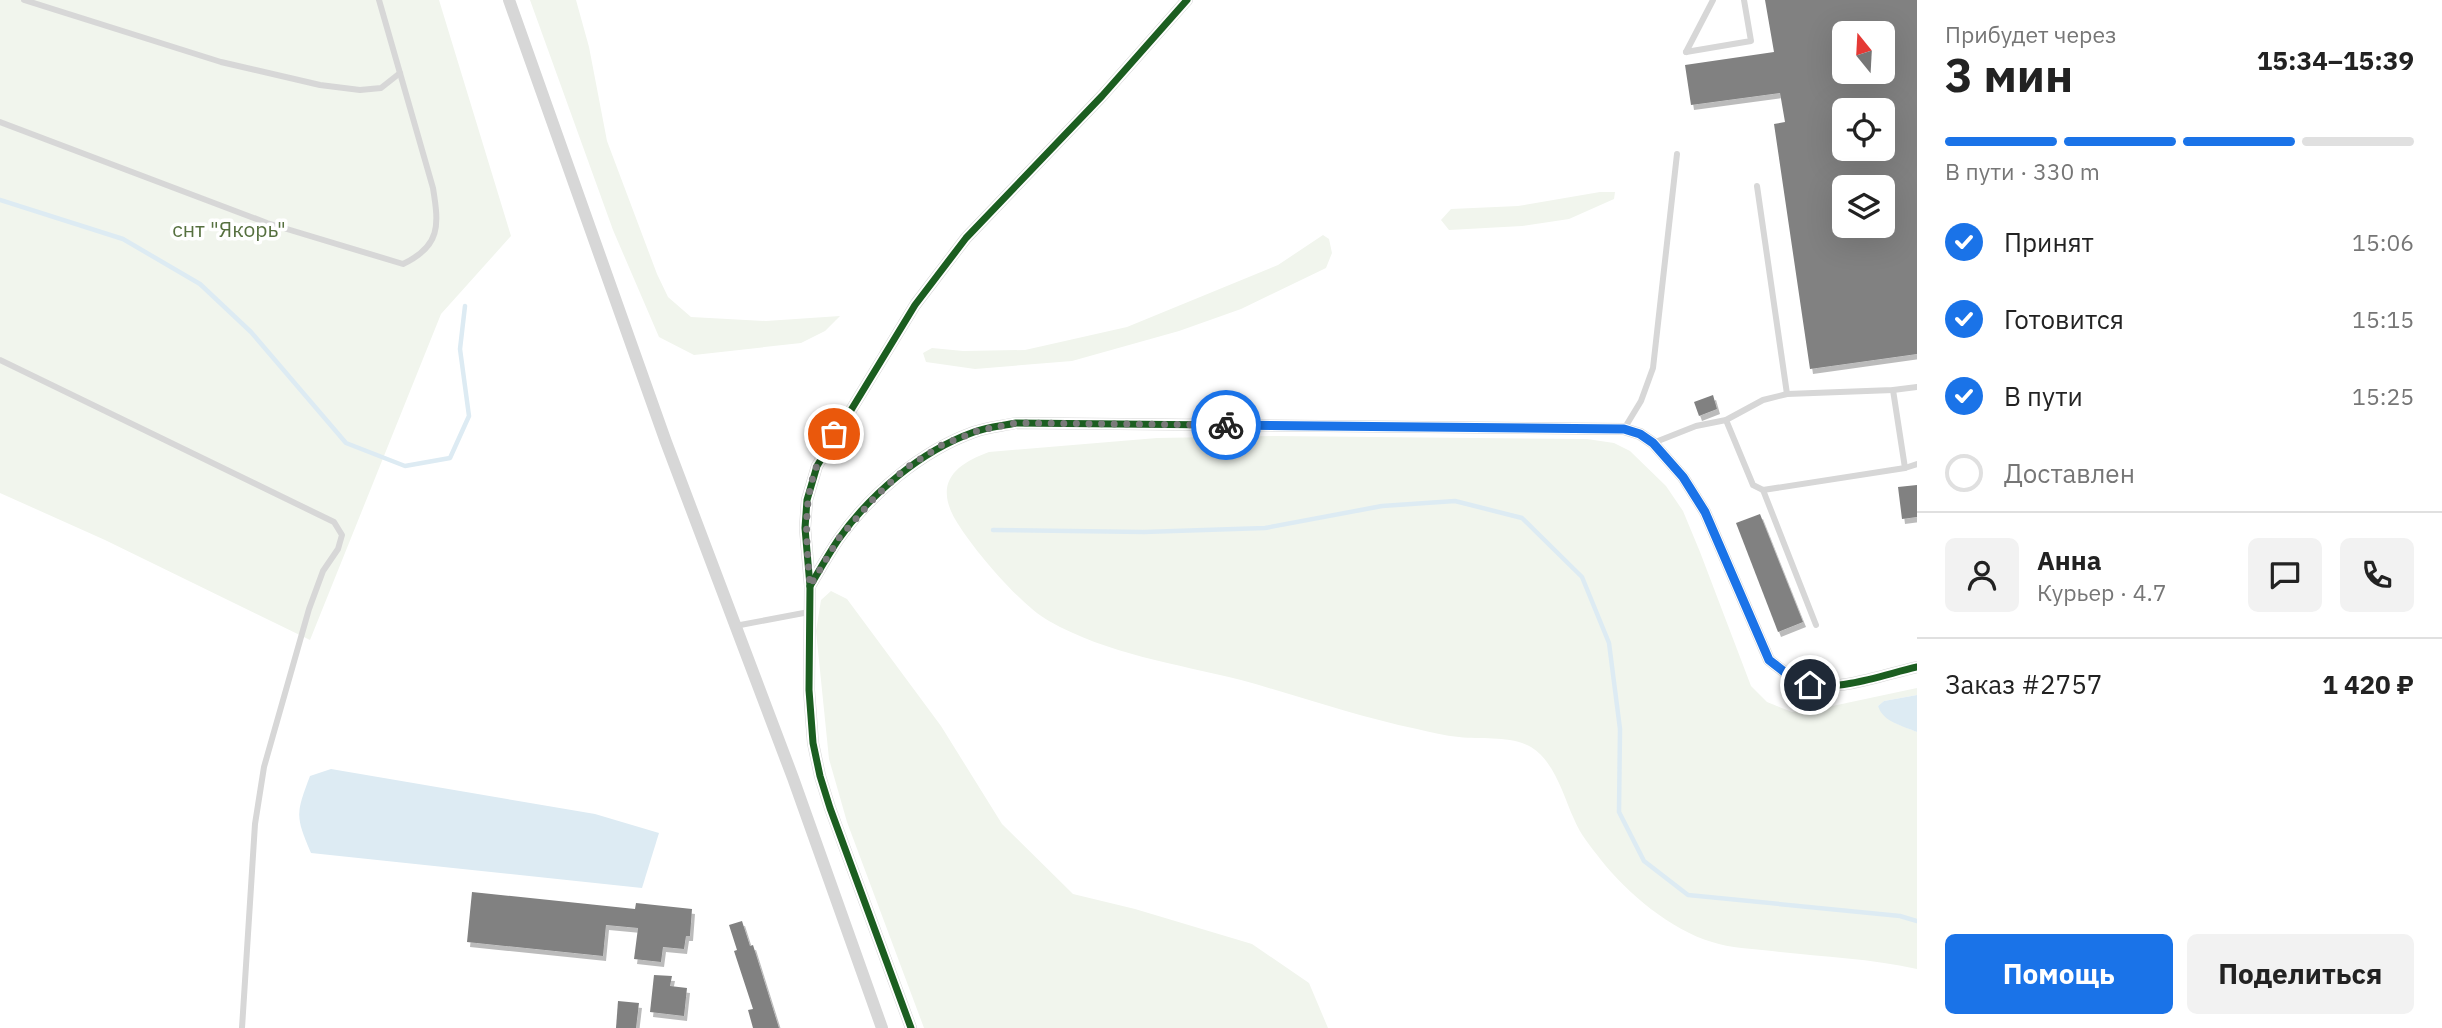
<!DOCTYPE html>
<html lang="ru">
<meta charset="utf-8">
<style>
body{margin:0;font-family:"IBM Plex Sans",sans-serif;background:#f2f2f2;color:#222;height:100vh;display:flex;flex-direction:column;font-size:26px;white-space:nowrap}
*{box-sizing:border-box;margin:0}
p{font-size:23px;color:#767676}
.icon{flex:none;width:38px;height:38px;fill:none;stroke:currentColor;stroke-width:2;stroke-linecap:round;stroke-linejoin:round}
.map{position:relative;flex:1;overflow:hidden}
.panel{display:flex;flex-direction:column;background:#fff;width:525px}
.panel>*{flex:none}
.needle{width:46px;rotate:342deg}
.fabs{position:absolute;left:1832px;top:21px;display:grid;gap:14px}
.fabs a{display:grid;place-items:center;width:63px;height:63px;border-radius:10px;background:#fff;box-shadow:0 7px 28px #0002;font-size:35px}
.pin{position:absolute;display:grid;place-items:center;width:60px;height:60px;color:#fff;margin:-30px;border:4px solid #fff;border-radius:50%;box-shadow:0 2px 7px #0007}
.courier{position:absolute;display:grid;place-items:center;width:70px;height:70px;margin:-35px;border:5px solid #1a73e8;border-radius:50%;background:#fff;color:#222;box-shadow:0 2px 9px #0007}
.head em{font-style:normal;font-weight:700}
.head div{display:flex;flex-direction:column-reverse}
.head{display:flex;align-items:center;justify-content:space-between;height:119px;padding:0 28px}
h1{font-size:46px;font-weight:700;line-height:52px}
.bar{display:grid;grid-template-columns:repeat(4,1fr);gap:10px 7px;align-content:center;height:84px;padding:0 28px}
.bar i{height:9px;border-radius:5px;background:#e0e0e0}
.bar .on{background:#1a73e8}
.bar p{grid-column:span 4}
.line{display:flex;align-items:center;gap:18px;padding:0 28px;border-top:2px solid #e0e0e0}
.line div{flex:1}
.round{display:grid;place-items:center;flex:none;width:74px;height:74px;border-radius:10px;background:#f2f2f2}
ol{padding:0 28px;list-style:none}
li{display:flex;align-items:center;gap:21px;height:77px}
li p{margin-inline-start:auto}
li .icon{padding:7px;border-radius:50%;background:#1a73e8;color:#fff;stroke-width:4}
li:last-child{color:#767676}
li i{width:38px;height:38px;border:4px solid #e0e0e0;border-radius:50%}
.action{display:flex;gap:14px;margin-top:auto;padding:14px 28px}
.action a{flex:1;height:80px;border-radius:10px;background:#1a73e8;color:#fff;font-size:28px;font-weight:700;line-height:80px;text-align:center}
.action a+a{background:#f2f2f2;color:#222}
main{display:flex;flex:1;min-height:0}
.map>svg:first-child{display:block}
.green{fill:#f1f5ed}
.water{fill:#ddebf3}
.lines{fill:none;stroke-linecap:round;stroke-linejoin:round}
.stream{stroke:#ddebf3;stroke-width:4.5}
.building{fill:#818181;fill-rule:evenodd;filter:url(#shadow)}
.lane{stroke:#d7d7d7;stroke-width:6}
.street{stroke:#d7d7d7;stroke-width:12}
.cycleway-casing{stroke:#fff;stroke-width:11}
.cycleway{stroke:#1b5e20;stroke-width:7}
.done{stroke:#7a7a7a;stroke-width:7;stroke-dasharray:0 12.6}
.route{stroke:#1a73e8;stroke-width:9}
.labels{text-anchor:middle;dominant-baseline:central;stroke-width:7;stroke-linejoin:round;paint-order:stroke}
.park-label{font-size:21px;fill:#56703f;stroke:#fff}
</style>
<main>
<div class="map">
<svg width="1917" height="1028" viewBox="0 0 1917 1028">
<defs>
<filter id="shadow"><feDropShadow dx="3" dy="5" stdDeviation="0" flood-color="#0004"/></filter>
</defs>
<rect width="100%" height="100%" fill="#fff"/>
<g class="green">
<polygon points="0,0 439,0 511,236 441,314 310,640 105,540 0,493"/>
<polygon points="530,0 576,0 589,47 607,141 657,274 668,297 691,317 766,321 840,316 825,331 801,343 694,355 659,337 613,230"/>
<polygon points="1600,192 1615,192 1614,199 1569,219 1522,226 1449,230 1441,220 1451,209 1518,206"/>
<polygon points="1323,235 1329,239 1332,253 1326,268 1241,309 1179,331 1072,361 975,369 926,362 923,353 932,348 963,351 1025,350 1127,327 1278,265"/>
<path d="M1274,436L1587,439L1614,443L1630,451L1666,486L1683,511L1700,552L1751,686L1767,702L1792,712L1823,708L1917,688V695L1884,701L1878,706L1895,723L1917,732V969C1869,958 1820,957 1772,951C1753,949 1730,948 1712,942C1671,930 1627,893 1601,860C1591,847 1580,834 1574,819C1563,795 1555,762 1531,747C1510,735 1482,740 1459,737C1445,736 1431,732 1417,729C1358,717 1299,696 1241,680C1177,664 1107,654 1049,621C1021,606 971,547 955,519C934,482 956,464 989,452L1157,438Z"/>
<polygon points="831,591 847,599 941,726 1002,824 1073,894 1135,909 1252,944 1309,983 1328,1028 924,1028 847,822 829,759 816,631 821,600"/>
</g>
<g class="water">
<path d="M1917,695V732C1903,726 1883,722 1878,706L1884,701Z"/>
<path d="M331,769L595,814L659,833L642,888L311,853C295,816 296,813 310,776Z"/>
</g>
<g class="lines">
<g class="stream">
<polyline points="0,200 123,239 200,284 251,332 346,443 405,466 450,458 469,416 460,349 465,306"/>
<polyline points="993,530 1144,532 1265,528 1382,506 1455,501 1522,518 1582,577 1609,643 1620,729 1619,812 1644,861 1688,895 1900,916 1917,921"/>
</g>
</g>
<g class="building">
<path d="M1765,0H1917V354L1810,369L1774,124L1785,122L1780,93L1691,105L1685,65L1774,52ZM1844,33H1883V72H1844ZM1844,110H1883V149H1844ZM1844,187H1883V226H1844Z"/>
<polygon points="1713,395 1717,409 1699,416 1694,402"/>
<polygon points="1917,485 1917,517 1902,519 1898,487"/>
<polygon points="1760,514 1803,622 1778,632 1736,523"/>
<polygon points="472,892 635,909 636,903 692,909 690,936 686,936 684,949 663,947 661,962 634,959 638,928 606,925 603,956 467,942"/>
<polygon points="742,921 750,946 753,945 779,1028 753,1028 748,1010 753,1009 734,951 737,950 729,925"/>
<polygon points="654,975 672,976 670,986 687,988 684,1016 650,1012"/>
<polygon points="618,1001 639,1003 636,1028 616,1028"/>
</g>
<g class="lines">
<g class="lane">
<polyline points="24,0 221,62 320,85 360,90 381,88 400,73"/>
<polyline points="1686,52 1751,41 1744,0"/>
<polyline points="1686,52 1713,0"/>
<path d="M0,122L267,223L403,264C441,246 439,225 433,188L379,0"/>
<polyline points="1757,186 1787,394"/>
<polyline points="0,360 334,522 342,535 338,549 323,571 309,609 264,767 255,824 242,1028"/>
<polyline points="1893,390 1905,468"/>
<polyline points="1726,420 1753,485 1763,490 1905,468 1917,464"/>
<polyline points="1624,429 1641,401 1653,368 1677,154"/>
<polyline points="1653,443 1696,426 1726,420 1763,400 1787,394 1893,390 1917,387"/>
<polyline points="1763,490 1816,625"/>
<polyline points="735,626 809,612"/>
</g>
<g class="street">
<polyline points="509,0 666,442 793,778 882,1028"/>
<path d="M810,586C819,571 828,555 838,540C870,494 921,451 974,432C988,427 1002,426 1016,423L1624,429L1640,434L1653,443L1683,477L1705,512L1769,660C1782,670 1796,682 1812,685C1843,690 1886,674 1917,667"/>
<polyline points="911,1028 830,808 820,776 813,743 809,690 810,586 805,528 807,500 817,466 915,305 966,238 1102,96 1187,0"/>
</g>
<defs>
<g id="cycleway">
<path d="M810,586C819,571 828,555 838,540C870,494 921,451 974,432C988,427 1002,426 1016,423L1624,429L1640,434L1653,443L1683,477L1705,512L1769,660C1782,670 1796,682 1812,685C1843,690 1886,674 1917,667"/>
<polyline points="911,1028 830,808 820,776 813,743 809,690 810,586 805,528 807,500 817,466 915,305 966,238 1102,96 1187,0"/>
</g>
</defs>
<use href="#cycleway" class="cycleway-casing"/>
<use href="#cycleway" class="cycleway"/>
</g>
<g class="lines">
<path class="done" d="M834,434C828,445 820,456 816,468C802,506 807,545 810,586L839,538L876,496L906,468L942,445L977,431L1016,423L1226,425"/>
<polyline class="route" points="1226,425 1624,429 1640,434 1653,443 1683,477 1705,512 1769,660 1787,674 1810,685"/>
</g>
<g class="labels">
<g class="park-label">
<text x="229" y="229">снт "Якорь"</text>
</g>
</g>
</svg>
<div class="fabs">
<a><svg class="needle" viewBox="-14 -14 28 28"><path d="M0-13l5 13h-10z" fill="#e53935"/><path d="M0 13l5-13h-10z" fill="#767676"/></svg></a>
<a><svg class="icon" aria-label="locate" viewBox="0 0 24 24"><circle cx="12" cy="12" r="6"/><path d="M12 2v4M12 18v4M2 12h4M18 12h4"/></svg></a>
<a><svg class="icon" aria-label="layers" viewBox="0 0 24 24"><path d="M12 4l9 5-9 5-9-5zM3 14l9 5 9-5"/></svg></a>
</div>
<div class="pin" style="left:834px;top:434px;background:#ea580c"><svg class="icon" aria-label="bag" viewBox="0 0 24 24"><path d="M5 8h14l-1 12H6zM9 8a3 3 0 0 1 6 0"/></svg></div>
<div class="pin" style="left:1810px;top:685px;background:#1f2937"><svg class="icon" aria-label="home" viewBox="0 0 24 24"><path d="M3 11l9-7 9 7M6 9v11h12V9"/></svg></div>
<div class="courier" style="left:1226px;top:425px"><svg class="icon" aria-label="bike" viewBox="0 0 24 24"><circle cx="6" cy="16" r="4"/><circle cx="18" cy="16" r="4"/><path d="M6 16l4-8h5l3 8M10 8l3 8H6M13 5h3"/></svg></div>
</div>
<section class="panel">
<div class="head"><div><h1>3 мин</h1><p>Прибудет через</p></div><em>15:34–15:39</em></div>
<div class="bar"><i class="on"></i><i class="on"></i><i class="on"></i><i></i><p>В пути · 330 m</p></div>
<ol>
<li><svg class="icon" aria-label="check" viewBox="0 0 24 24"><path d="M5 12l5 5 9-10"/></svg>Принят<p>15:06</p></li>
<li><svg class="icon" aria-label="check" viewBox="0 0 24 24"><path d="M5 12l5 5 9-10"/></svg>Готовится<p>15:15</p></li>
<li><svg class="icon" aria-label="check" viewBox="0 0 24 24"><path d="M5 12l5 5 9-10"/></svg>В пути<p>15:25</p></li>
<li><i></i>Доставлен</li>
</ol>
<div class="line" style="height:126px"><a class="round"><svg class="icon" aria-label="person" viewBox="0 0 24 24"><circle cx="12" cy="8" r="4"/><path d="M4 21q1-7 8-7t8 7"/></svg></a><div><b>Анна</b><p>Курьер · 4.7</p></div><a class="round"><svg class="icon" aria-label="chat" viewBox="0 0 24 24"><path d="M4 5h16v11H9l-5 4z"/></svg></a><a class="round"><svg class="icon" aria-label="phone" viewBox="0 0 24 24"><path d="M5 4h4l2 5-3 2q2 4 5 5l2-3 5 2v4C11 20 4 13 5 4z"/></svg></a></div>
<div class="line" style="height:91px"><div>Заказ #2757</div><b>1 420 ₽</b></div>
<div class="action"><a>Помощь</a><a>Поделиться</a></div>
</section>
</main>
